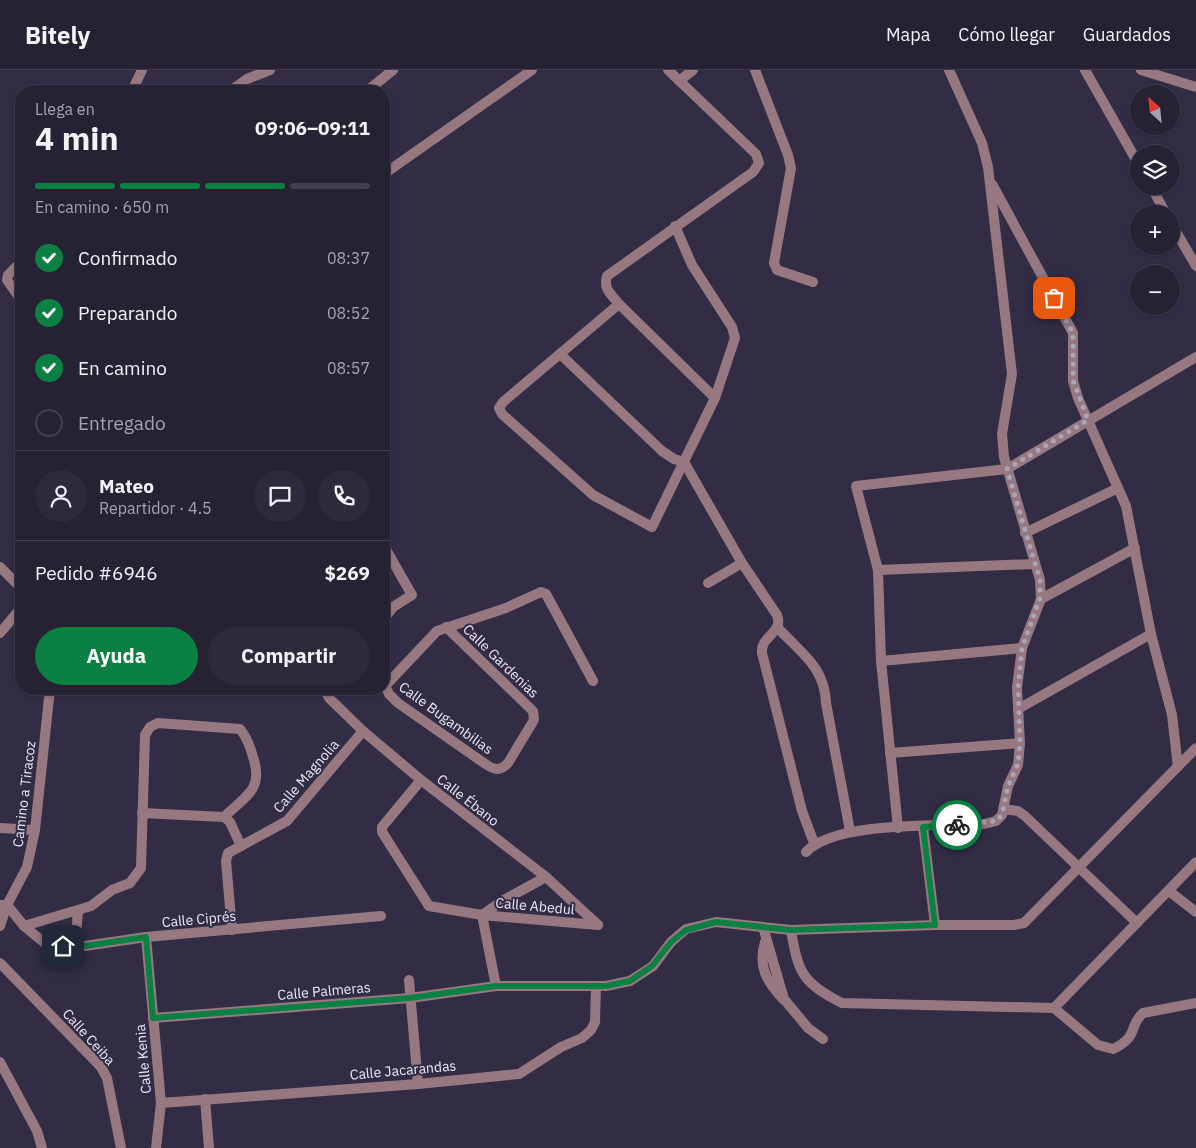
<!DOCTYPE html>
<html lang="es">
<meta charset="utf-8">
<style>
body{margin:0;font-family:"IBM Plex Sans",sans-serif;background:#2e2a3c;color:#f1f3f6;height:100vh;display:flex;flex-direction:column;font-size:19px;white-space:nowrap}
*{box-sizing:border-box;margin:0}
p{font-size:16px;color:#a4a4ac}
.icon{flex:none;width:28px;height:28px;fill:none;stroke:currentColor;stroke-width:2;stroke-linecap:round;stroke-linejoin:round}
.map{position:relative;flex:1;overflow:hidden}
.details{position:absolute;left:15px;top:15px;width:375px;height:610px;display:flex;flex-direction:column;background:#262234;border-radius:20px;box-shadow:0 1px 4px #0004,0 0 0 1px #423f4f}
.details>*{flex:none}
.needle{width:32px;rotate:333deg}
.fabs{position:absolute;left:1130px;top:15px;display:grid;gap:10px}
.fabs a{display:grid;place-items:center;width:50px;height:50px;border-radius:50%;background:#262234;box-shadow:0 1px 4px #0004,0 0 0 1px #423f4f;font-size:25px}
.pin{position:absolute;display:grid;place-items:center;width:42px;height:42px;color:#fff;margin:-21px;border-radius:10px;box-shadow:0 2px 8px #0006}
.courier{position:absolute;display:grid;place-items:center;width:50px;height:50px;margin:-25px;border:4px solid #0b8043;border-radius:50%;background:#fff;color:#222;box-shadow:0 1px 6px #0007}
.headline em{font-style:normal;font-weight:800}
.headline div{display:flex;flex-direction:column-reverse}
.headline{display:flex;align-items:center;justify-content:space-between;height:85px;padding:0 20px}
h1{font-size:32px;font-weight:800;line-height:38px}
.bar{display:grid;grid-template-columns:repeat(4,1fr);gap:8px 5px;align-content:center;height:60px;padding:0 20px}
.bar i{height:6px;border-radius:4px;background:#423f4f}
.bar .active{background:#0b8043}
.bar p{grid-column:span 4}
.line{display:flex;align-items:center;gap:12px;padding:0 20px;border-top:1px solid #423f4f}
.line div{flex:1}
.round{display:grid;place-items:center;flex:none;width:52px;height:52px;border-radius:26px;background:#2e2a3c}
ol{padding:0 20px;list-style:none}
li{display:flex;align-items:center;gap:15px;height:55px}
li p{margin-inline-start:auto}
li .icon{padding:5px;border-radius:50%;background:#0b8043;color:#fff;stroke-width:4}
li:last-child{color:#a4a4ac}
li i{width:28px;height:28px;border:2px solid #423f4f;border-radius:50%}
.action{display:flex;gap:10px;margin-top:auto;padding:10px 20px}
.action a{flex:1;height:58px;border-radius:30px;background:#0b8043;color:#fff;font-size:20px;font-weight:800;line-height:58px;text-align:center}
.action a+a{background:#2e2a3c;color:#f1f3f6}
header{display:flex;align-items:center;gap:30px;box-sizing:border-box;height:70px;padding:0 25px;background:#262234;border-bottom:1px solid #423f4f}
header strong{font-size:24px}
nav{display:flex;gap:28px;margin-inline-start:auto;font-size:18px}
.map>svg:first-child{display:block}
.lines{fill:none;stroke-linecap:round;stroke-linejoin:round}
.minor{stroke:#977880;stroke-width:10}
.tertiary{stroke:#977880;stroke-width:10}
.done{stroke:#aaa6b9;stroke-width:5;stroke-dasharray:0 9}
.route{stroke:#0b8043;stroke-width:6}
.labels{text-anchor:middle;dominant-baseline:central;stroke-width:4;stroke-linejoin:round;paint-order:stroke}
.street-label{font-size:14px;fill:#eae7f7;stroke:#322d45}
</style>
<header>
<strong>Bitely</strong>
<nav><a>Mapa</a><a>Cómo llegar</a><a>Guardados</a></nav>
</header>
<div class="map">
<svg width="1196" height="1078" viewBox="0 0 1196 1078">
<rect width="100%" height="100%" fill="#322d45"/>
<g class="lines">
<g class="minor">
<path d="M668,0L756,84L759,93L753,102L607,206C603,219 611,224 619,234L715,328"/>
<polyline points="755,0 788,85 791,98 774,193 777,200 813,212"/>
<polyline points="1085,0 1139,95"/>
<polyline points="679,11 693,0"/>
<polyline points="132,21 142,0"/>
<polyline points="230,21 247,9 270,0"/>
<polyline points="367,21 393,0"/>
<polyline points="992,114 1073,263 1073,311 1078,328 1126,436 1151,564 1018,639"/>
<polyline points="1151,116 1166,144"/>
<polyline points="1171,153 1196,196"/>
<polyline points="21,192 8,205 7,210 21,230"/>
<polyline points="619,234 503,332 499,338 502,344 593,425 652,457 715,328 735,268 732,257 692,195 675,156"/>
<path d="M560,284L662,381L674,389L684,392L742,493L777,545C784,563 760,566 762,583L802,741L814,773"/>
<polyline points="1025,463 1118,418"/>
<polyline points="384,476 412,525 393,537 384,549"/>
<polyline points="0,497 21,518"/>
<polyline points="878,500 1034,494"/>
<polyline points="708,513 742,493"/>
<polyline points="1041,529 1135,478"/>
<path d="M778,558C801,583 825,597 826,633L850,761"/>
<polyline points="0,563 21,538"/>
<polyline points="1151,564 1172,645 1178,697"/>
<polyline points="881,591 1022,578"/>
<path d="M384,613L389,624L398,633L484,693C494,700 499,702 508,693L534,650L533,641L446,557"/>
<polyline points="386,615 437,561 506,538 541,522 546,524 593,611"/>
<polyline points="328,619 326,622 329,628 363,661 421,710 546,807 598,855"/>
<polyline points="890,683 1020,673"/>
<polyline points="421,710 382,757 382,762 429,836 482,845 598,855"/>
<polyline points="1003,739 1018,741 1025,746 1137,853"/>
<polyline points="142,743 224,747 230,752 241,776"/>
<polyline points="923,757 935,855"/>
<polyline points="0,758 35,760"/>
<polyline points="898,758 881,591 878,500 856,416 1007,399 1196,287"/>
<path d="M806,782C835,751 941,756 984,754L996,751L1002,745L1008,716L1018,695L1020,673L1017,618L1022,578L1041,529L1040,510L1004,387L1002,364L1012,304L988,97L982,73L949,0"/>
<polyline points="1169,821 1196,842"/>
<polyline points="0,835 7,835 24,856 47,875 78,877 146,867 381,846"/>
<polyline points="78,842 76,863 78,877"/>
<polyline points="482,845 502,831 546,807"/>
<polyline points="482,845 496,916"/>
<path d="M24,856L91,836L112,820L130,813L141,798L145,665L150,657L158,653L240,659C247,667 250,676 253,687C264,720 246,725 224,747"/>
<polyline points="763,857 784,929 808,958 823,969"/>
<polyline points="232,860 226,791 228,783 287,751 363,661"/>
<path d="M791,860C798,902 802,913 842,933L1054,938L1196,792"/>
<polyline points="146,867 161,1033 156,1078"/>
<path d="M765,872C758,896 766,911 783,929"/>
<polyline points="0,893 101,997 107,1008 121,1078"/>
<polyline points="409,910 418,1014"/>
<path d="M1054,938L1098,975L1113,979C1140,966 1128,956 1143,943L1196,933"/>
<polyline points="153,948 410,928 496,916 606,916 630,911 653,896 671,872 686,859 716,852 791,860 935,855 1014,855 1024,853 1196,678"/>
<polyline points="205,1029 209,1078"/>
<polyline points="161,1033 418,1014 519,1004 561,977 582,968 591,960 595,952 596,916"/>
</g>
<g class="tertiary">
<polyline points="1141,0 1196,17"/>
<polyline points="384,104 532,0"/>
<polyline points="0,856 7,835 27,797 35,760 50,619"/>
<polyline points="0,992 37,1061 42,1078"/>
</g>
</g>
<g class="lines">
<polyline class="done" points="957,755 996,751 1002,745 1008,716 1018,694 1020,673 1018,618 1022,578 1040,528 1040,510 1007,399 1088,350 1073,310 1073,263 1054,228"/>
<polyline class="route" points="63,876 78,877 146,867 153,948 410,928 496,916 606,916 630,911 652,896 671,872 686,860 716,852 791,860 935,855 923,757 957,755"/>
</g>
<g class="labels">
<g class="street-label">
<text transform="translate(501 591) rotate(44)">Calle Gardenias</text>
<text transform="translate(446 648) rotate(36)">Calle Bugambilias</text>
<text transform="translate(306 706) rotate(-49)">Calle Magnolia</text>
<text transform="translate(24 724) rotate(-83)">Camino a Tiracoz</text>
<text transform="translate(468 730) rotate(38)">Calle Ébano</text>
<text transform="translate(535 836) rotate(5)">Calle Abedul</text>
<text transform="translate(199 849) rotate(-5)">Calle Ciprés</text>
<text transform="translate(324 921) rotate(-5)">Calle Palmeras</text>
<text transform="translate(89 967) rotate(48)">Calle Ceiba</text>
<text transform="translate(143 989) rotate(-95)">Calle Kenia</text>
<text transform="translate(403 1000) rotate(-5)">Calle Jacarandas</text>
</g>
</g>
</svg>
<div class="fabs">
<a><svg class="needle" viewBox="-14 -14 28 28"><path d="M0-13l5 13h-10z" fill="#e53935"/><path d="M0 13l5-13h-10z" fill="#a4a4ac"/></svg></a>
<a><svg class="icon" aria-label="layers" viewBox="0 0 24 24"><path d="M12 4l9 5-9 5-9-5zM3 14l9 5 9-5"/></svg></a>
<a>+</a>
<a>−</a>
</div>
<div class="pin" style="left:1054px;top:228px;background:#ea580c"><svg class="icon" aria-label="bag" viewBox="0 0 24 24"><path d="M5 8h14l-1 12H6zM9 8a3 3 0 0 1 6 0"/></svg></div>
<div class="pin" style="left:63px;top:876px;background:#1f2937"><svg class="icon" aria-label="home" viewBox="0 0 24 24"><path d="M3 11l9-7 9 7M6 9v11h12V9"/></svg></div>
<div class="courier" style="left:957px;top:755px"><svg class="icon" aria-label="bike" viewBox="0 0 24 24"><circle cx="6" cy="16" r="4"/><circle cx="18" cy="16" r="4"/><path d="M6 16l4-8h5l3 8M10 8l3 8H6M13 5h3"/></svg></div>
<section class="details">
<div class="headline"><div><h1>4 min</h1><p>Llega en</p></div><em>09:06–09:11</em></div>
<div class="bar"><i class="active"></i><i class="active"></i><i class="active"></i><i></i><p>En camino · 650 m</p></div>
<ol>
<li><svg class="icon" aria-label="check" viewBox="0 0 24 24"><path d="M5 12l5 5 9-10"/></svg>Confirmado<p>08:37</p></li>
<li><svg class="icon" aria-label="check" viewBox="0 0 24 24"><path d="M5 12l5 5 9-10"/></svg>Preparando<p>08:52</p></li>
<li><svg class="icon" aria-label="check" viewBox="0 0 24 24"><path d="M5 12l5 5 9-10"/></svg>En camino<p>08:57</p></li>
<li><i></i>Entregado</li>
</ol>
<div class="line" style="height:90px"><a class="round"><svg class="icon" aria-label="person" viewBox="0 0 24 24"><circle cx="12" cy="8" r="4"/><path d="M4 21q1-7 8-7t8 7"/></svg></a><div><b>Mateo</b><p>Repartidor · 4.5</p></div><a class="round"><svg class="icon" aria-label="chat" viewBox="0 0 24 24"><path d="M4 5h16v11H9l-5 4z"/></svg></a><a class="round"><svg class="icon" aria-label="phone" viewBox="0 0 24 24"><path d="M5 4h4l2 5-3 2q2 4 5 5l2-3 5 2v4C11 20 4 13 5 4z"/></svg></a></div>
<div class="line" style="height:65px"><div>Pedido #6946</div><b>$269</b></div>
<div class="action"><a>Ayuda</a><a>Compartir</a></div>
</section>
</div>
